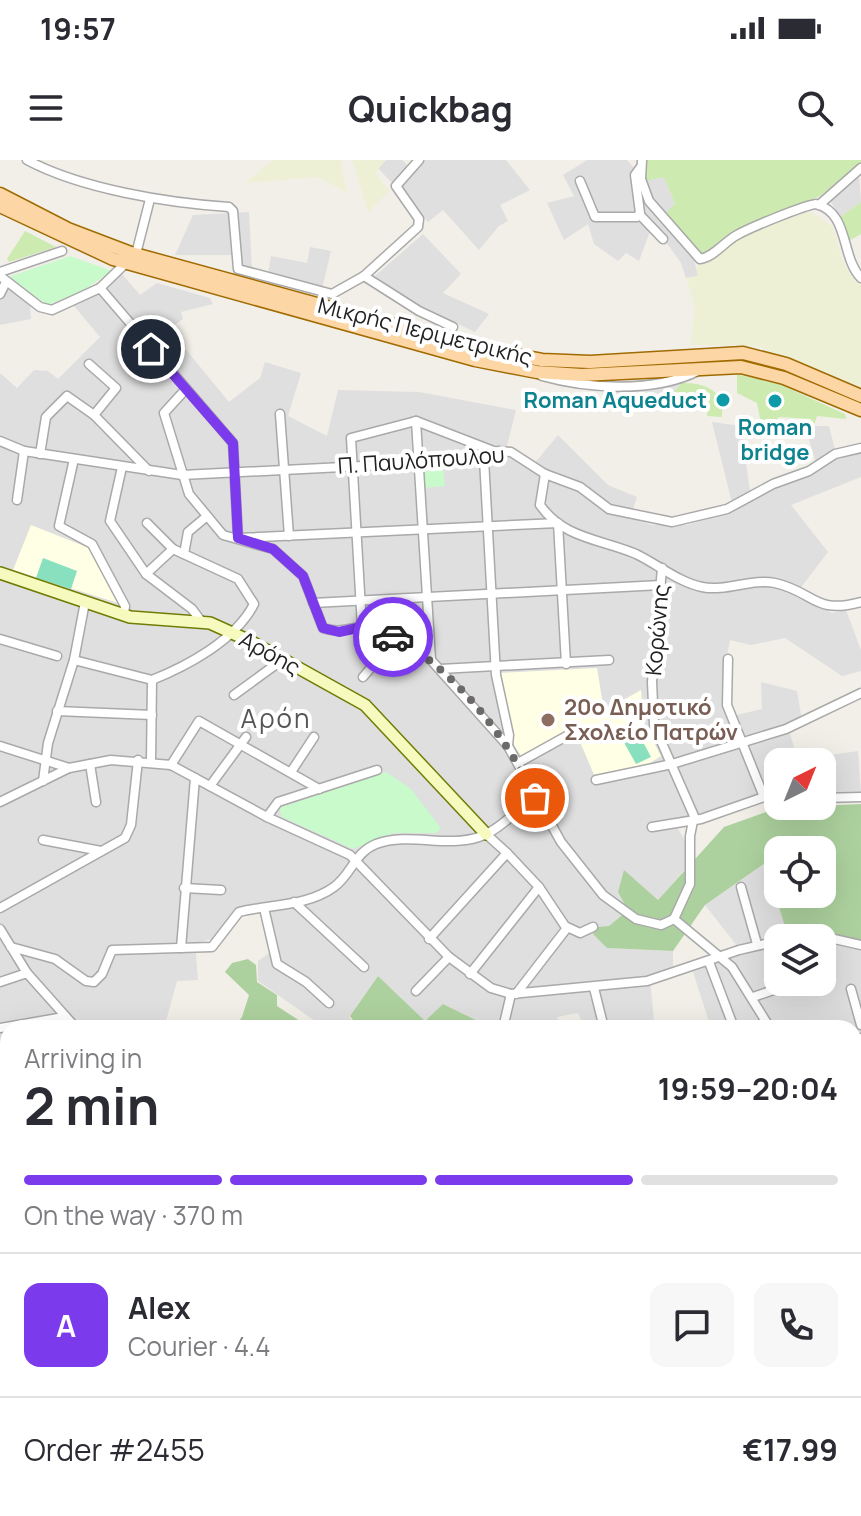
<!DOCTYPE html>
<meta charset="utf-8">
<style>
body{margin:0;font-family:Manrope,sans-serif;background:#f7f7f7;color:#2b2b33;height:100vh;display:flex;flex-direction:column;font-size:30px;white-space:nowrap}
*{box-sizing:border-box;margin:0}
p{font-size:26px;color:#7c7c81}
.icon{flex:none;width:44px;height:44px;fill:none;stroke:currentColor;stroke-width:2;stroke-linecap:round;stroke-linejoin:round}
.map{position:relative;flex:1;overflow:hidden}
.sheet{position:absolute;left:0px;top:860px;width:862px;height:496px;display:flex;flex-direction:column;background:#fff;border-radius:24px 24px 0 0;box-shadow:0 8px 32px #0002}
.sheet>*{flex:none}
.needle{width:52px;rotate:43deg}
.tools{position:absolute;left:764px;top:588px;display:grid;gap:16px}
.tools a{display:grid;place-items:center;width:72px;height:72px;border-radius:16px;background:#fff;box-shadow:0 8px 32px #0002;font-size:40px}
.pin{position:absolute;display:grid;place-items:center;width:68px;height:68px;color:#fff;margin:-34px;border:4px solid #fff;border-radius:50%;box-shadow:0 2px 8px #0007}
.courier{position:absolute;display:grid;place-items:center;width:80px;height:80px;margin:-40px;border:6px solid #7c3aed;border-radius:50%;background:#fff;color:#222;box-shadow:0 2px 10px #0007}
.headline em{font-style:normal;font-weight:700}
.headline div{display:flex;flex-direction:column-reverse}
.headline{display:flex;align-items:center;justify-content:space-between;height:136px;padding:0 24px}
h1{font-size:52px;font-weight:700;line-height:60px}
.bar{display:grid;grid-template-columns:repeat(4,1fr);gap:12px 8px;align-content:center;height:96px;padding:0 24px}
.bar i{height:10px;border-radius:6px;background:#e1e1e2}
.bar .selected{background:#7c3aed}
.bar p{grid-column:span 4}
.line{display:flex;align-items:center;gap:20px;padding:0 24px;border-top:2px solid #e1e1e2}
.line div{flex:1}
.round{display:grid;place-items:center;flex:none;width:84px;height:84px;border-radius:16px;background:#f7f7f7}
.status{display:flex;justify-content:space-between;align-items:center;height:56px;padding:0 40px;background:#fff;direction:ltr}
.status svg{height:22px;fill:currentColor}
header{display:flex;justify-content:space-between;align-items:center;height:104px;padding:0 24px;background:#fff;font-size:36px;font-weight:700}
.map>svg:first-child{display:block}
.residential{fill:#e0dfdf}
.education{fill:#ffffe5}
.farmland{fill:#eef0d5}
.grass{fill:#cdebb0}
.forest{fill:#add19e;fill-rule:evenodd}
.park{fill:#c8facc}
.pitch{fill:#88e0be}
.parking{fill:#e2e2e2}
.lines{fill:none;stroke-linecap:round;stroke-linejoin:round}
.street-casing{stroke:#a9a9a9;stroke-width:11}
.secondary-casing{stroke:#707d05;stroke-width:14}
.primary-casing{stroke:#a06b00;stroke-width:15}
.street{stroke:#fff;stroke-width:8}
.secondary{stroke:#f7fabf;stroke-width:11}
.primary{stroke:#fcd6a4;stroke-width:12}
.done{stroke:#6b6a68;stroke-width:8;stroke-dasharray:0 14.4}
.route{stroke:#7c3aed;stroke-width:10}
.culture-dot{fill:#0f9aa8;stroke:#fff;stroke-width:3}
.education-dot{fill:#8d6e63;stroke:#fff;stroke-width:3}
.labels{text-anchor:middle;dominant-baseline:central;stroke-width:8;stroke-linejoin:round;paint-order:stroke}
.street-label{font-size:22px;fill:#222;stroke:#fff}
.culture-label{font-size:22px;font-weight:bold;fill:#0d838f;stroke:#fff;text-anchor:end}
.education-label{font-size:22px;font-weight:bold;fill:#785e54;stroke:#fff;text-anchor:start}
.quarter-label{font-size:26px;letter-spacing:2px;fill:#555;stroke:#fff}
</style>
<div class="status"><b>19:57</b><svg viewBox="0 0 49 12"><path d="M0 12V9h3v3zM5 12V6h3v6zM10 12V3h3v9zM15 12V0h3v12zM26 1h20v11H26zM47 4h2v5h-2z"/></svg></div>
<header><svg class="icon" aria-label="menu" viewBox="0 0 24 24"><path d="M4 6h16M4 12h16M4 18h16"/></svg>Quickbag<svg class="icon" aria-label="search" viewBox="0 0 24 24"><circle cx="10" cy="10" r="6"/><path d="M15 15l6 6"/></svg></header>
<div class="map">
<svg width="861" height="1356" viewBox="0 0 861 1356">
<rect width="100%" height="100%" fill="#f2efe9"/>
<g class="residential">
<polygon points="386,0 402,0 414,11 424,0 506,0 530,30 500,45 508,61 499,66 479,90 443,50 428,62 378,8"/>
<polygon points="587,0 627,0 634,8 631,24 664,16 675,44 662,59 694,100 698,116 686,118 681,103 656,68 650,71 639,101 626,93 618,101 594,84 588,64 564,80 547,43 574,36 563,15"/>
<polygon points="859,14 861,42 840,57 829,39"/>
<polygon points="249,52 252,109 241,106 237,95 175,95 193,55"/>
<polygon points="423,74 461,114 443,133 489,154 475,172 416,144 375,116"/>
<polygon points="310,87 331,91 322,129 268,114 271,96 307,103"/>
<polygon points="122,114 140,135 157,123 210,138 213,144 181,152 183,159 169,169 229,242 260,218 265,202 301,213 288,256 327,276 338,230 419,232 516,250 505,294 529,310 558,275 608,325 637,337 630,358 652,365 687,365 734,351 712,262 741,266 751,339 818,310 805,266 829,266 837,297 861,291 861,317 791,345 828,392 796,434 832,453 846,450 861,490 861,511 842,516 785,478 751,485 730,480 726,500 728,557 762,549 761,522 797,531 802,560 788,566 798,602 778,602 778,635 674,662 687,684 687,707 658,740 624,711 628,750 609,766 607,788 673,791 673,810 650,817 654,861 606,867 603,860 583,865 578,853 557,857 562,868 492,868 443,844 425,861 378,816 349,857 358,868 325,868 258,821 258,801 272,791 263,745 236,748 218,778 195,783 198,820 177,821 164,868 8,868 8,945 5,933 0,934 0,213 17,228 34,210 48,211 58,219 100,177 74,146 92,137"/>
<polygon points="0,123 30,146 31,159 0,165"/>
<polygon points="858,591 861,632 829,634 823,596"/>
<polygon points="765,703 789,778 778,778 778,822 822,822 822,778 861,790 861,1145 854,1141 854,868 711,868 693,812 741,791 705,745"/>
<polygon points="0,1067 8,1070 8,1327 6,1317 0,1318"/>
<polygon points="861,1185 861,1356 513,1356 513,1348 854,1348 854,1191"/>
<polygon points="13,1348 144,1348 146,1356 15,1356"/>
<polygon points="274,1348 394,1348 397,1356 273,1356"/>
</g>
<g class="education">
<polygon points="31,365 89,388 118,443 13,410"/>
<polygon points="597,508 604,551 641,530 644,563 661,596 644,607 595,617 574,568 522,597 513,584 499,513"/>
</g>
<g class="farmland">
<polygon points="273,0 344,0 341,3 347,33 319,17 245,23"/>
<polygon points="352,0 386,0 375,13 390,31 368,52"/>
<polygon points="806,49 833,67 842,99 851,116 861,124 861,227 757,186 690,185 695,147 686,118 698,116 696,107 739,79"/>
</g>
<g class="grass">
<polygon points="647,0 861,0 861,3 820,36 735,72 703,97 665,54 675,44 664,17 645,21"/>
<polygon points="861,42 861,74 847,82 840,57"/>
<polygon points="25,71 56,87 9,102 7,99"/>
<polygon points="737,214 779,224 845,254 846,259 817,256 814,265 810,259 779,257 774,264 761,263 757,243 737,233"/>
<path d="M681,223C701,223 710,226 723,240L719,241V246H726L722,247V257L707,256L708,246C695,245 679,246 671,235Z"/>
</g>
<g class="forest">
<path d="M861,644V782L825,773L788,776L765,703L705,745L673,791L607,788L593,774L598,767L609,766L628,750L618,732L624,710L658,740L724,667L777,648ZM778,690H822V734H778Z"/>
<polygon points="248,799 256,805 257,822 277,835 277,846 306,865 323,868 234,868 242,857 249,835 225,812 232,803"/>
<polygon points="378,816 425,861 443,844 492,868 359,868 350,856"/>
<polygon points="401,1348 465,1348 466,1356 404,1356"/>
</g>
<g class="park">
<polygon points="70,96 112,111 84,130 48,145 11,120 11,116"/>
<polygon points="443,305 445,326 424,328 423,307"/>
<polygon points="386,612 411,629 441,668 436,673 394,673 353,689 282,657 279,648"/>
<polygon points="3,949 8,973 8,1043 0,1040 0,950"/>
</g>
<g class="pitch">
<polygon points="43,398 77,411 71,429 36,418"/>
<polygon points="636,569 651,597 636,604 621,577"/>
</g>
<polygon class="parking" points="681,223 671,236 682,243 680,250 645,248 603,238 602,232"/>
<g class="lines">
<defs>
<g id="street">
<path d="M27,0C81,29 168,43 229,47L233,51L238,109L332,134L364,116L418,67L419,59L396,26L419,0"/>
<path d="M642,0L641,19L649,41L700,99C714,97 724,82 737,75C749,68 805,45 816,44C850,53 840,96 861,118"/>
<polyline points="580,21 595,57 637,57 640,53 635,15 640,8"/>
<polyline points="819,45 861,8"/>
<polyline points="640,55 663,79"/>
<polyline points="136,94 150,39"/>
<polyline points="0,112 62,91"/>
<polyline points="0,116 40,147 52,150 100,128 128,101"/>
<polyline points="364,116 419,151 453,167"/>
<polyline points="100,128 233,283 238,378 558,363 566,504"/>
<polyline points="0,134 6,122"/>
<polyline points="89,204 116,228 94,255"/>
<path d="M542,216C588,229 654,233 698,211"/>
<path d="M185,230L164,253L189,334L223,375L273,389L303,416L323,468C337,473 347,469 361,467C383,465 414,487 431,500"/>
<polyline points="280,254 289,376"/>
<polyline points="416,261 431,500 508,586 561,682 603,735 636,759 661,765 674,759 732,807 770,868"/>
<polyline points="0,281 24,291 182,315 481,300 498,291 511,292 545,314 580,327 609,349 672,362 727,349 773,324 809,311 835,294 861,288"/>
<polyline points="40,294 46,257 67,236 94,255 149,311"/>
<polyline points="74,299 59,366 92,384 125,446 124,455"/>
<polyline points="484,299 496,515 509,575 508,586"/>
<polyline points="122,307 110,361 146,414 192,449 201,461"/>
<path d="M545,314L540,345C564,379 601,379 636,394C657,404 680,423 702,427C726,432 752,418 775,423C815,432 814,455 861,442"/>
<polyline points="17,340 24,291"/>
<path d="M147,363L173,389L238,419L254,444C236,480 187,506 152,520L151,601"/>
<polyline points="184,394 188,372 206,357"/>
<polyline points="662,408 652,522 654,565 694,656 690,676 690,724 674,759"/>
<polyline points="146,414 173,389"/>
<polyline points="313,443 661,425"/>
<polyline points="362,467 351,278 416,261 496,292"/>
<polyline points="0,479 57,496"/>
<polyline points="728,499 727,545 764,637"/>
<polyline points="74,500 152,520"/>
<polyline points="440,509 609,500"/>
<polyline points="363,517 381,496 388,474"/>
<polyline points="234,535 282,500"/>
<polyline points="57,551 152,555"/>
<polyline points="0,586 69,608"/>
<polyline points="518,603 572,573"/>
<polyline points="90,604 96,642"/>
<polyline points="171,605 199,561 319,629"/>
<polyline points="291,612 314,577"/>
<polyline points="596,620 672,604 786,569 861,533"/>
<polyline points="43,621 48,583 74,500 85,442"/>
<polyline points="210,626 246,577"/>
<polyline points="822,638 861,637"/>
<polyline points="0,642 69,608 111,600 171,605 267,657 350,695 449,797 491,828 511,834 647,821 739,790 778,781"/>
<polyline points="267,657 278,642 377,610"/>
<polyline points="652,667 701,659 764,637 778,637"/>
<polyline points="43,680 101,691"/>
<polyline points="507,693 539,727 565,766 580,773 593,767"/>
<polyline points="741,727 757,784"/>
<polyline points="184,728 221,730"/>
<polyline points="294,742 364,807"/>
<polyline points="0,748 125,678 131,665 138,600"/>
<polyline points="264,748 277,804 306,822 329,843"/>
<polyline points="0,769 27,813 76,868"/>
<polyline points="797,778 821,776 861,785"/>
<polyline points="429,779 507,693 486,674"/>
<path d="M11,787L55,799L86,821L94,822L102,814L112,790L212,787L239,752C270,744 306,747 334,727C352,714 354,693 376,684C410,672 446,688 479,677C500,670 516,650 535,638"/>
<polyline points="181,788 195,618"/>
<polyline points="709,802 734,868"/>
<polyline points="470,814 539,727"/>
<polyline points="0,822 27,813"/>
<polyline points="594,828 604,868"/>
<polyline points="851,829 861,865"/>
<polyline points="416,831 449,797"/>
<polyline points="516,834 567,768"/>
<polyline points="753,837 797,822"/>
<polyline points="0,868 64,857"/>
<polyline points="503,868 511,834"/>
<polyline points="854,880 861,878"/>
<polyline points="854,937 861,935"/>
<polyline points="3,940 8,957"/>
<polyline points="854,967 861,967"/>
<polyline points="854,1027 861,1026"/>
<polyline points="854,1104 861,1104"/>
<polyline points="854,1148 861,1153"/>
<polyline points="854,1185 861,1178"/>
<polyline points="0,1242 8,1240"/>
<polyline points="854,1255 861,1259"/>
<polyline points="0,1292 8,1290"/>
<polyline points="0,1334 10,1356"/>
<polyline points="48,1348 49,1356"/>
<polyline points="254,1348 259,1356"/>
<polyline points="396,1348 400,1356"/>
<polyline points="569,1348 571,1356"/>
<polyline points="621,1348 624,1356"/>
<polyline points="736,1348 739,1356"/>
<polyline points="813,1356 813,1348"/>
</g>
<g id="secondary">
<polyline points="0,413 130,457 210,463 252,482 365,545 486,674"/>
<polyline points="0,941 8,938"/>
<polyline points="0,1051 8,1057"/>
<polyline points="151,1348 153,1356"/>
</g>
<g id="primary">
<polyline points="0,34 68,69 131,93 477,188 542,200 590,202 743,193 786,204 861,236"/>
<polyline points="0,46 113,99 475,200 537,212 582,215 741,207 784,218 861,250"/>
</g>
</defs>
<use href="#street" class="street-casing"/>
<use href="#secondary" class="secondary-casing"/>
<use href="#primary" class="primary-casing"/>
<use href="#street" class="street"/>
<use href="#secondary" class="secondary"/>
<use href="#primary" class="primary"/>
</g>
<g class="lines">
<path class="done" d="M393,477C453,507 508,578 535,638"/>
<polyline class="route" points="151,189 233,283 238,378 273,389 303,416 323,468 339,472 362,467 393,477"/>
</g>
<g class="culture-dot">
<circle cx="723" cy="240" r="8"/>
<circle cx="775" cy="241" r="8"/>
</g>
<circle class="education-dot" cx="548" cy="560" r="8"/>
<g class="labels">
<g class="street-label">
<text transform="translate(425 171) rotate(14)">Μικρής Περιμετρικής</text>
<text transform="translate(421 300) rotate(-4)">Π. Παυλόπουλου</text>
<text transform="translate(657 470) rotate(-85)">Κορώνης</text>
<text transform="translate(270 493) rotate(29)">Αρόης</text>
</g>
<g class="culture-label">
<text x="707" y="240">Roman Aqueduct</text>
<text x="775" y="267" text-anchor="middle">Roman<tspan x="775" dy="25">bridge</tspan></text>
</g>
<g class="education-label">
<text x="564" y="547">20ο Δημοτικό<tspan x="564" dy="25">Σχολείο Πατρών</tspan></text>
</g>
<g class="quarter-label">
<text x="276" y="558">Αρόη</text>
</g>
</g>
</svg>
<div class="tools">
<a><svg class="needle" viewBox="-14 -14 28 28"><path d="M0-13l5 13h-10z" fill="#e53935"/><path d="M0 13l5-13h-10z" fill="#7c7c81"/></svg></a>
<a><svg class="icon" aria-label="locate" viewBox="0 0 24 24"><circle cx="12" cy="12" r="6"/><path d="M12 2v4M12 18v4M2 12h4M18 12h4"/></svg></a>
<a><svg class="icon" aria-label="layers" viewBox="0 0 24 24"><path d="M12 4l9 5-9 5-9-5zM3 14l9 5 9-5"/></svg></a>
</div>
<div class="pin" style="left:535px;top:638px;background:#ea580c"><svg class="icon" aria-label="bag" viewBox="0 0 24 24"><path d="M5 8h14l-1 12H6zM9 8a3 3 0 0 1 6 0"/></svg></div>
<div class="pin" style="left:151px;top:189px;background:#1f2937"><svg class="icon" aria-label="home" viewBox="0 0 24 24"><path d="M3 11l9-7 9 7M6 9v11h12V9"/></svg></div>
<div class="courier" style="left:393px;top:477px"><svg class="icon" aria-label="car" viewBox="0 0 24 24"><path d="M5 17H2v-5l4-1 3-4h7l3 4 3 1v5h-3M9 17h6M6 11h13"/><circle cx="7" cy="17" r="2"/><circle cx="17" cy="17" r="2"/></svg></div>
<section class="sheet">
<div class="headline"><div><h1>2 min</h1><p>Arriving in</p></div><em>19:59–20:04</em></div>
<div class="bar"><i class="selected"></i><i class="selected"></i><i class="selected"></i><i></i><p>On the way · 370 m</p></div>
<div class="line" style="height:144px"><b class="round" style="background:#7c3aed;color:#fff">A</b><div><b>Alex</b><p>Courier · 4.4</p></div><a class="round"><svg class="icon" aria-label="chat" viewBox="0 0 24 24"><path d="M4 5h16v11H9l-5 4z"/></svg></a><a class="round"><svg class="icon" aria-label="phone" viewBox="0 0 24 24"><path d="M5 4h4l2 5-3 2q2 4 5 5l2-3 5 2v4C11 20 4 13 5 4z"/></svg></a></div>
<div class="line" style="height:104px"><div>Order #2455</div><b>€17.99</b></div>
</section>
</div>
